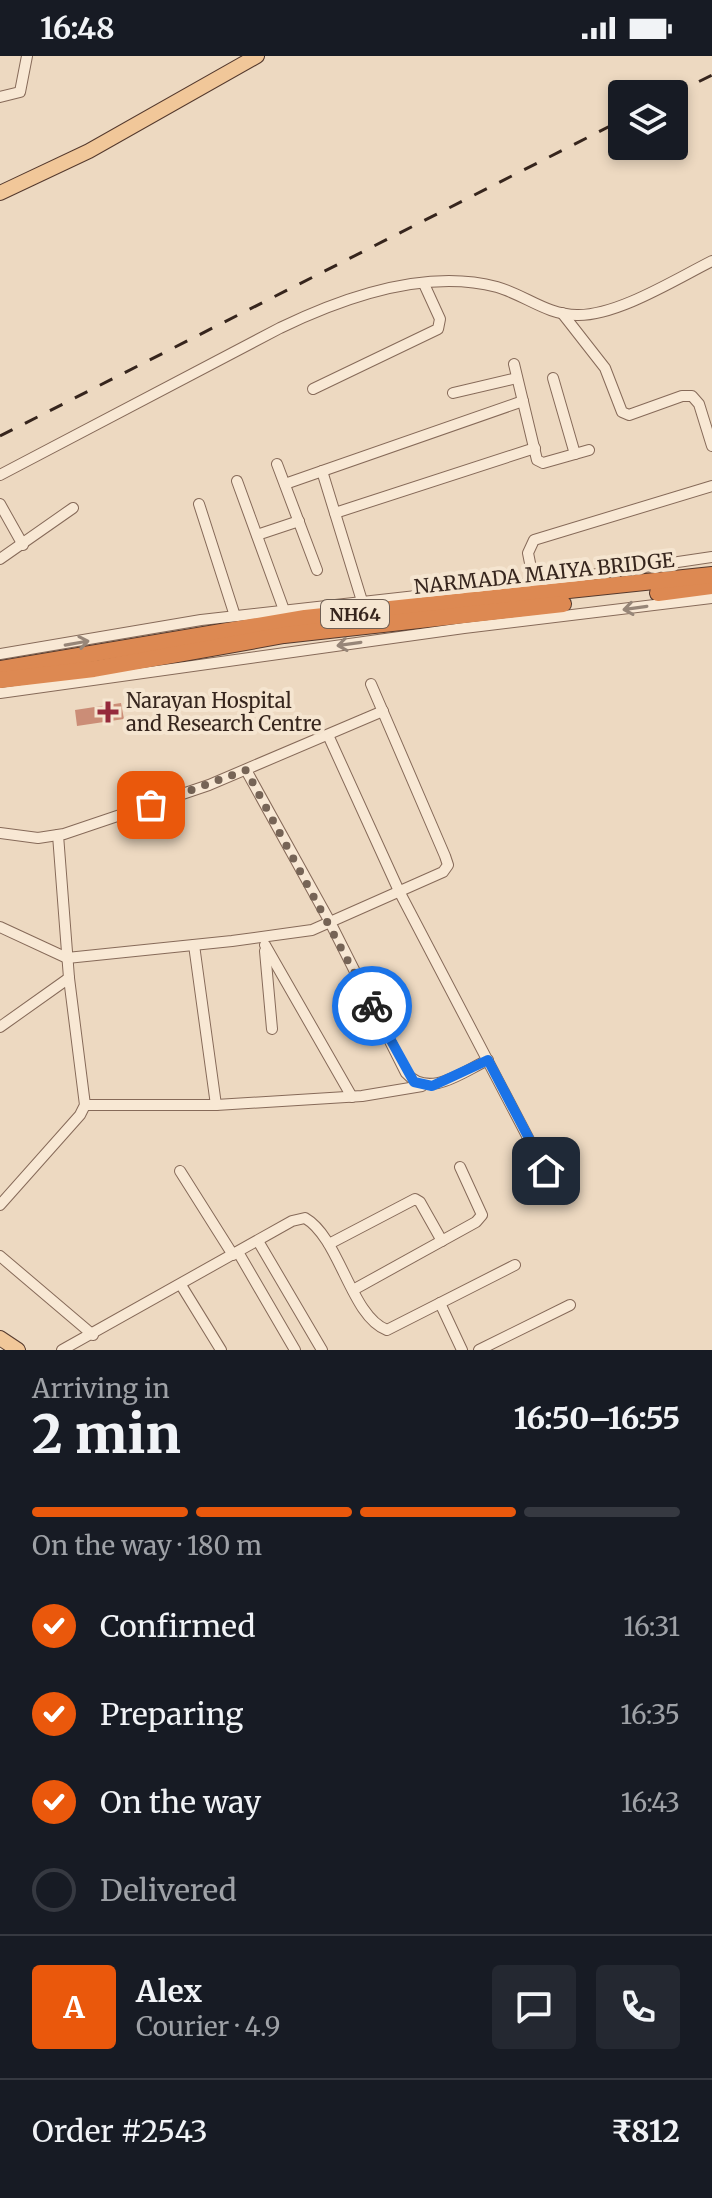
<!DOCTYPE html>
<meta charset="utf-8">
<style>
body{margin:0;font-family:Merriweather,serif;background:#242831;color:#f1f3f6;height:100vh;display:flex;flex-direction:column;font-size:30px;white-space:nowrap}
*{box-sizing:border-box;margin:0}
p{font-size:26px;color:#9ea1a6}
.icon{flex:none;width:44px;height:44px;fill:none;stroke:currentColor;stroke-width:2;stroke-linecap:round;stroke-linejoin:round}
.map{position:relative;height:1294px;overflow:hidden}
.sheet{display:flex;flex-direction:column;background:#171b24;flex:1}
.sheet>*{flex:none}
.fabs{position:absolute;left:608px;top:24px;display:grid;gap:16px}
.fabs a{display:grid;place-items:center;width:80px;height:80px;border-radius:8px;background:#171b24;box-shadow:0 4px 12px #0003;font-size:40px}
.pin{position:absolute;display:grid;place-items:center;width:68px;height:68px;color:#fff;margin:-34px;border-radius:16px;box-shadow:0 4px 12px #0006}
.courier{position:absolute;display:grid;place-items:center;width:80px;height:80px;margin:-40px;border:6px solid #1a73e8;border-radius:50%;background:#fff;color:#222;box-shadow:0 2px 10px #0007}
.overview em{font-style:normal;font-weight:800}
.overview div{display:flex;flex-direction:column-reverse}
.overview{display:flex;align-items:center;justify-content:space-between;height:136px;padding:0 32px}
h1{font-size:52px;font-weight:800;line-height:60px}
.bar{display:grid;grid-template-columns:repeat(4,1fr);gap:12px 8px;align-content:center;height:96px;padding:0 32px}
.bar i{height:10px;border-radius:6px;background:#363941}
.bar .active{background:#ea580c}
.bar p{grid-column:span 4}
.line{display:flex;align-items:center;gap:20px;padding:0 32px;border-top:2px solid #363941}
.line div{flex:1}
.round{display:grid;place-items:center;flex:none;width:84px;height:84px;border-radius:8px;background:#242831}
ol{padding:0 32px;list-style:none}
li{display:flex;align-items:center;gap:24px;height:88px}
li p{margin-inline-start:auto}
li .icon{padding:8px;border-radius:50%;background:#ea580c;color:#fff;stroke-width:4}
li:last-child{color:#9ea1a6}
li i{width:44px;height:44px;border:4px solid #363941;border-radius:50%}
.status{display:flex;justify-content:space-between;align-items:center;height:56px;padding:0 40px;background:#171b24;direction:ltr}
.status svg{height:22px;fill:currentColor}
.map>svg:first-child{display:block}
.building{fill:#cb8d77}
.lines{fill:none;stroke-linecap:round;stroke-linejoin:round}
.minor-casing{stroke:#866a59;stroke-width:12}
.major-casing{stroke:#54392d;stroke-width:16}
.highway-casing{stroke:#54392d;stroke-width:18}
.minor{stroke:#f8e8d4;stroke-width:10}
.major{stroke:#f1c799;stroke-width:14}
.highway{stroke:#dd8952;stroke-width:16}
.rail{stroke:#36251d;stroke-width:3;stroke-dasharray:14 14;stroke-linecap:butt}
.oneway{stroke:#978678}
.done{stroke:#766456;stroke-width:8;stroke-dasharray:0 14.4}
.route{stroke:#1a73e8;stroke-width:10}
.poi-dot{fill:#95293b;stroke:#f5e5d0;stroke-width:3}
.labels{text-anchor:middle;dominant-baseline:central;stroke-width:8;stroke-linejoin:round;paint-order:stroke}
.shield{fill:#f5e5d0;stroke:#6f5f53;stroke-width:2}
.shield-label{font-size:18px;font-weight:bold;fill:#36251d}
.street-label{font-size:20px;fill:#36251d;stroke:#f5e5d0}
.poi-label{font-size:20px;fill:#36251d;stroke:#f5e5d0;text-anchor:start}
</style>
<div class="status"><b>16:48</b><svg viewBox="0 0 49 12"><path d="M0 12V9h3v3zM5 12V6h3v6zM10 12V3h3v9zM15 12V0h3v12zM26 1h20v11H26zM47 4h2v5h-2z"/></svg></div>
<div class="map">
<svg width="712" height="1294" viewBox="0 0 712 1294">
<rect width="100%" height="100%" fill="#edd9c1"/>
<polygon class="building" points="121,647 124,663 77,670 75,654"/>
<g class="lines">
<defs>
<g id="minor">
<polyline points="0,41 20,36 27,0"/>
<polyline points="562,257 605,312 622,356 629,359 682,340 692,340 699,348 712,390"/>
<polyline points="514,308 537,404 543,407 589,394"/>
<polyline points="553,322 575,398"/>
<polyline points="313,333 438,273 440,263 424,228"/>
<polyline points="453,337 517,322"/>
<polyline points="277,408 317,514"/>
<polyline points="322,415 362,545"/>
<path d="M0,419L280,272C344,241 426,212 497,231C525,239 547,259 577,259C617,260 676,223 712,205"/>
<polyline points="237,425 284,554"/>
<polyline points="285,428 523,345"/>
<polyline points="0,448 23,489"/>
<polyline points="199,448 235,560"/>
<polyline points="335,457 535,392"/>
<polyline points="257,479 299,465"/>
<polyline points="0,503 73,452"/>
<polyline points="534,527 528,497 534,484 712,430"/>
<polyline points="0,598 201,564 550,525 712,501"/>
<polyline points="0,637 464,572 712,542"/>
<polyline points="328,679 399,835 560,1143"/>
<path d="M246,714L330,866L406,1017C429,1043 462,1016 488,1004"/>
<polyline points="0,777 38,782 64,778 209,729 383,655"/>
<polyline points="0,871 67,902 232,885 312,874 443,816 448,809 445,800 371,628"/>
<polyline points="194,889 216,1049"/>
<polyline points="265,889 352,1041"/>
<polyline points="265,895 272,973"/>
<polyline points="0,971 69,922"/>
<polyline points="85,1049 216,1049 362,1040 422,1030"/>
<polyline points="180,1115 233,1199"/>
<polyline points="0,1149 80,1059 85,1049 69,922 58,779"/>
<polyline points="258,1185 322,1294"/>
<polyline points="329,1188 415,1143 420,1146 442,1185"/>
<polyline points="238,1196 295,1294"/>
<polyline points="0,1200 93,1279"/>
<polyline points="181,1229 221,1294"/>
<polyline points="353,1234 476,1166 482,1159 460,1111"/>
<polyline points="440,1247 462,1294"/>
<path d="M62,1294L292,1165L305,1162C340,1182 351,1261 387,1274L515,1209"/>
<polyline points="479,1294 570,1249"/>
</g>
<g id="major">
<polyline points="0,137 89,95 257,0"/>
<polyline points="0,1282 18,1294"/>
</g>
<g id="highway">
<polyline points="658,537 712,530"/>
<polyline points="0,613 305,562 712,519"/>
<polyline points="0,624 94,613 284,579 563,548"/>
</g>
</defs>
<use href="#minor" class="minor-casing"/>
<use href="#major" class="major-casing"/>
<use href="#highway" class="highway-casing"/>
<use href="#minor" class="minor"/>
<use href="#major" class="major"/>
<use href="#highway" class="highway"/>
<g class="rail">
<polyline points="674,38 712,19"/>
<polyline points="0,380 622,64"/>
</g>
</g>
<defs><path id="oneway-shaft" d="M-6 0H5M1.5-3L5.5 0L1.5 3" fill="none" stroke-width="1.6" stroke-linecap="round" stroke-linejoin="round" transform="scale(2)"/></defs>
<g class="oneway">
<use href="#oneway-shaft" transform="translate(635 552) rotate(172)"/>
<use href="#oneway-shaft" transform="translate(77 587) rotate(-10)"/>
<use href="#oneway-shaft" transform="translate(349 588) rotate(172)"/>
</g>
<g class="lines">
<polyline class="done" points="151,749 246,714 372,950"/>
<polyline class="route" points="372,950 414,1026 432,1030 488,1004 546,1115"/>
</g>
<path class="poi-dot" d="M104 644h8v8h8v8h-8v8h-8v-8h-8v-8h8z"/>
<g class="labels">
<rect class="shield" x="321" y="544" width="68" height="28" rx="6"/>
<g class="shield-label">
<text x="355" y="558">NH64</text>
</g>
<g class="street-label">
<text transform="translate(544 517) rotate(-6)">NARMADA MAIYA BRIDGE</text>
</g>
<g class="poi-label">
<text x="126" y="644">Narayan Hospital<tspan x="126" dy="23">and Research Centre</tspan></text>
</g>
</g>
</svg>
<div class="fabs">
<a><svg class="icon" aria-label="layers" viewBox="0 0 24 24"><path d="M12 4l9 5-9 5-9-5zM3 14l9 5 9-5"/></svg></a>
</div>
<div class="pin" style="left:151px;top:749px;background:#ea580c"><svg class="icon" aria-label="bag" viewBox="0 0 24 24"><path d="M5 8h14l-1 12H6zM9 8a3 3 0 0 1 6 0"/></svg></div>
<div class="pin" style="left:546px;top:1115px;background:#1f2937"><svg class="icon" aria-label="home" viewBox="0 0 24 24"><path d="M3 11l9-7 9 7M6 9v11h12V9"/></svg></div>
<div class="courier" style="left:372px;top:950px"><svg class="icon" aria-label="bike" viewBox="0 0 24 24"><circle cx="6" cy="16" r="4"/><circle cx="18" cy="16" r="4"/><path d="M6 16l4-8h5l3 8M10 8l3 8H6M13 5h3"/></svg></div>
</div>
<section class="sheet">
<div class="overview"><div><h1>2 min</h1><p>Arriving in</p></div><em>16:50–16:55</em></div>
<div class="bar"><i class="active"></i><i class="active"></i><i class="active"></i><i></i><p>On the way · 180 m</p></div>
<ol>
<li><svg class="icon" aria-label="check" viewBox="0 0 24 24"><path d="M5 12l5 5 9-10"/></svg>Confirmed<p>16:31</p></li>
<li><svg class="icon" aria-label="check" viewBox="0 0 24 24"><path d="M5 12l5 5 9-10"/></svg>Preparing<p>16:35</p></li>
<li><svg class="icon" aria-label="check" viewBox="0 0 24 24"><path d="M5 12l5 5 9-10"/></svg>On the way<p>16:43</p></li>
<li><i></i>Delivered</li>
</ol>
<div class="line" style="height:144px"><b class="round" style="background:#ea580c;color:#fff">A</b><div><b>Alex</b><p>Courier · 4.9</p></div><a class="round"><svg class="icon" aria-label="chat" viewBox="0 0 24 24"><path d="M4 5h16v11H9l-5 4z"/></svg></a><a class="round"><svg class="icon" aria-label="phone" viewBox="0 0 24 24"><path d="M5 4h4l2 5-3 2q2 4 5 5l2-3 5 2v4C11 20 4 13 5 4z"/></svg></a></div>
<div class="line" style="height:104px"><div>Order #2543</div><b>₹812</b></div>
</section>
